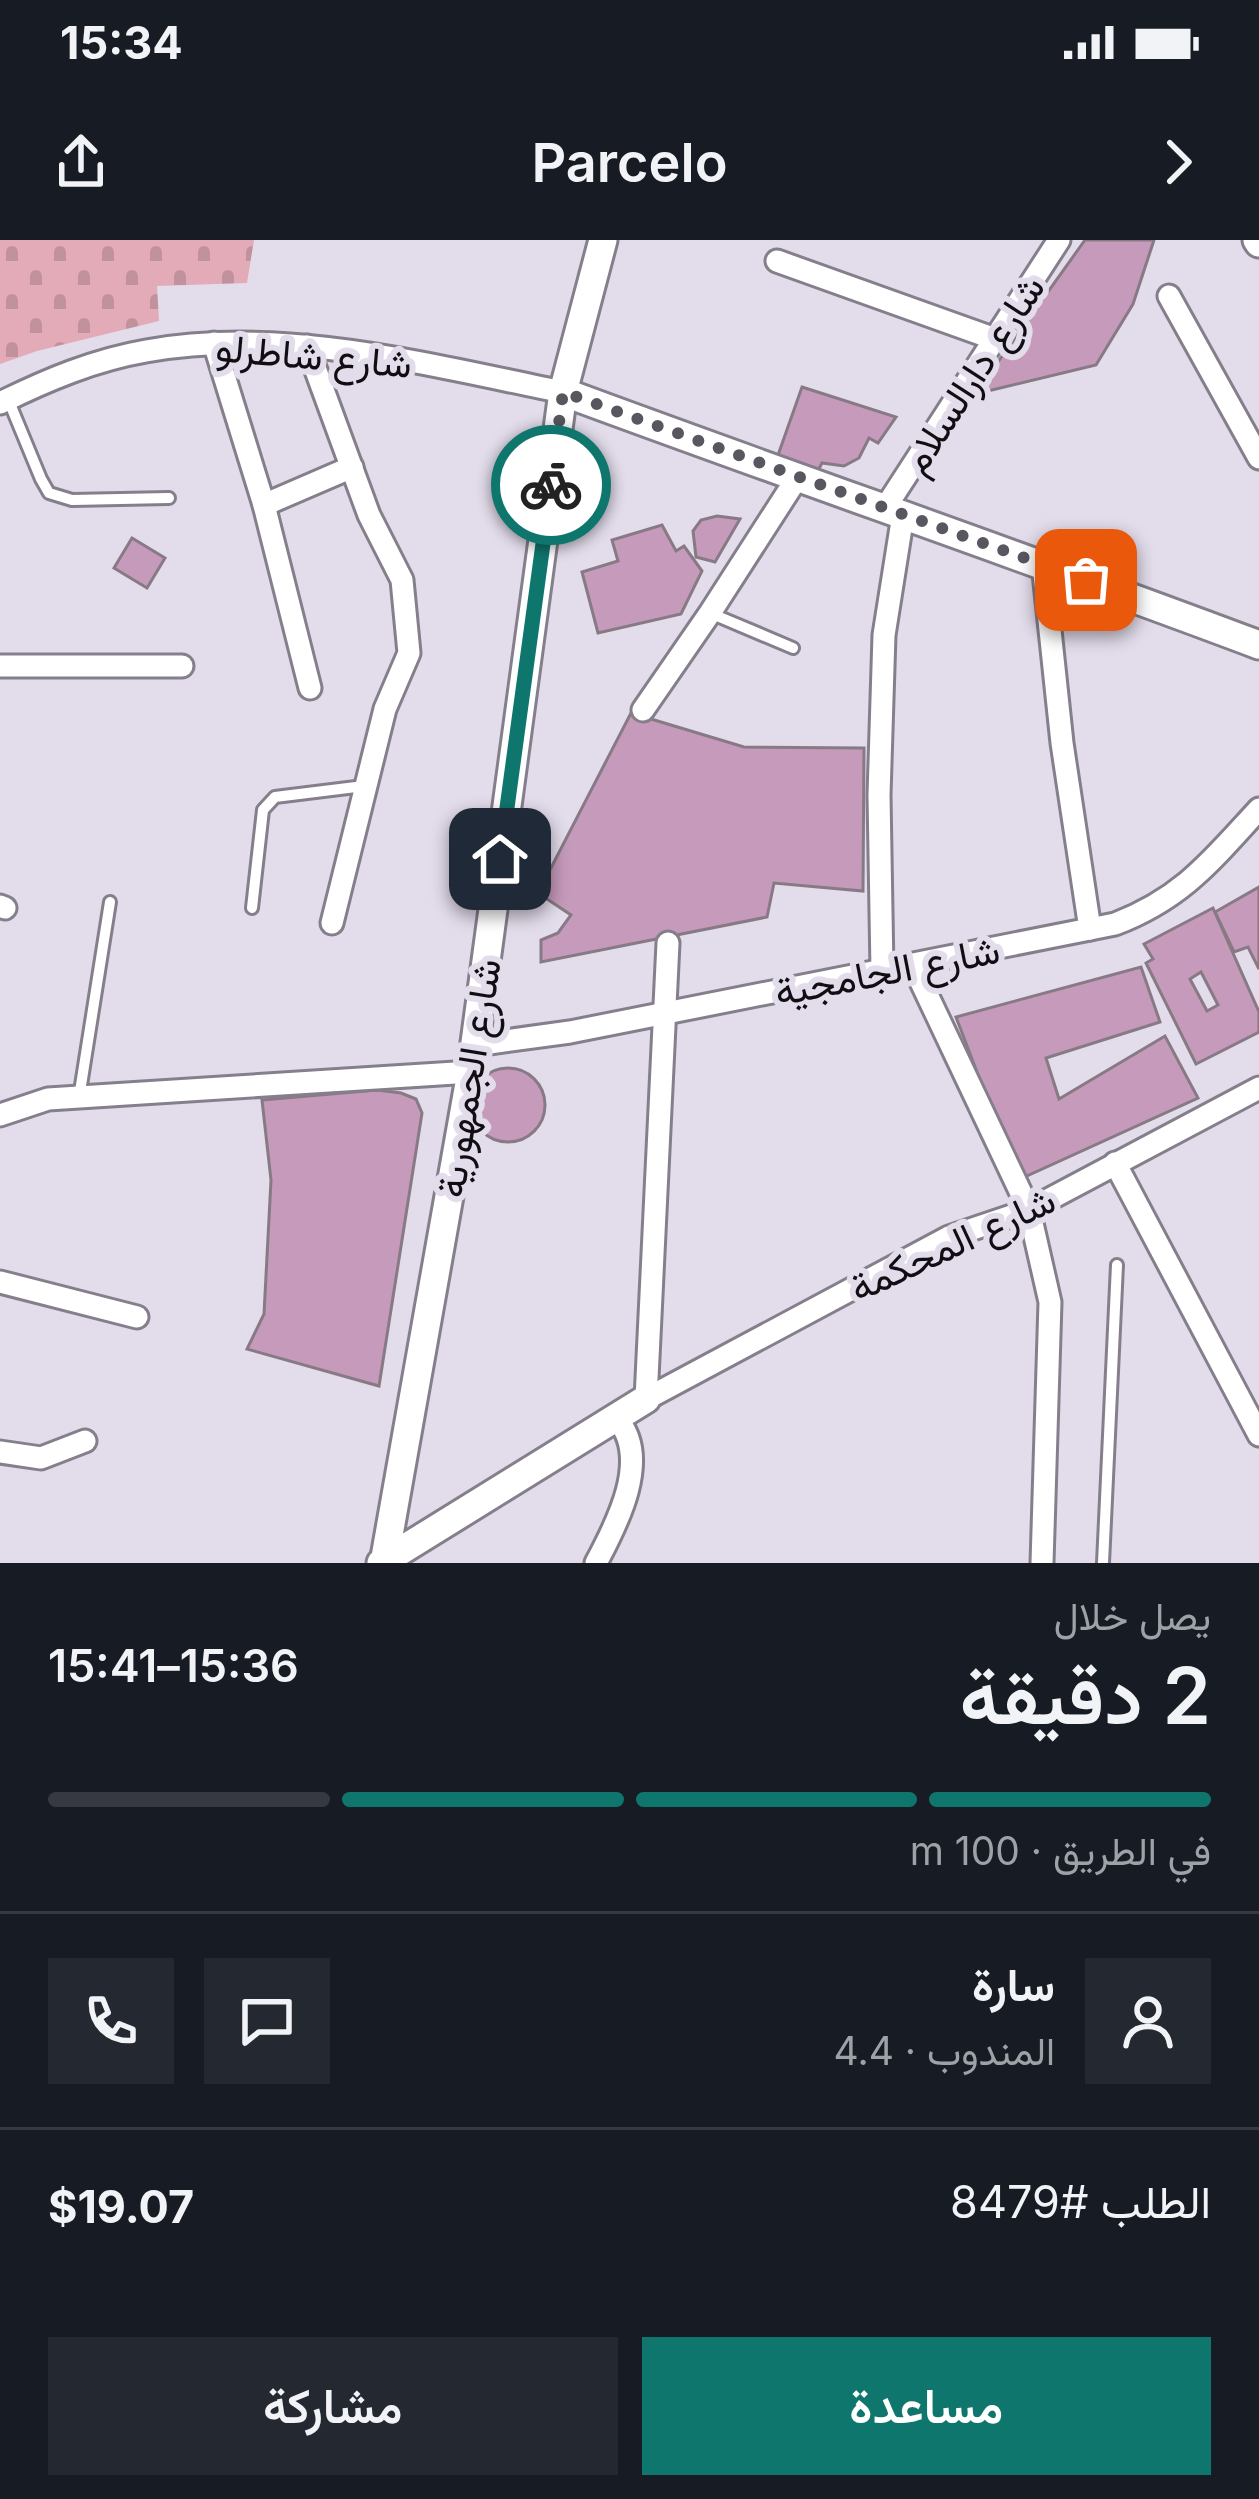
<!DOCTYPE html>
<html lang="ar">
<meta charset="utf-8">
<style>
body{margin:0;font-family:Inter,Vazirmatn,sans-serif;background:#242831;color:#f1f3f6;direction:rtl;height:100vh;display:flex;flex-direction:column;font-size:45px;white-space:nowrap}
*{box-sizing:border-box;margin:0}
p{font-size:39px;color:#9ea1a6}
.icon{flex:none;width:66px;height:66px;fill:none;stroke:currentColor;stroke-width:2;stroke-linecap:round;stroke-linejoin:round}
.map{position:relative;height:1323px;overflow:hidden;direction:ltr}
.sheet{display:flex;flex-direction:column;background:#171b24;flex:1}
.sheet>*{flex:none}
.pin{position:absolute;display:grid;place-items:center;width:102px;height:102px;color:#fff;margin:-51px;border-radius:24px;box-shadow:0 6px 18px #0006}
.courier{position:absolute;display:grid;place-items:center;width:120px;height:120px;margin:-60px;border:9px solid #0f766e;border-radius:50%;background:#fff;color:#222;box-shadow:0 3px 15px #0007}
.summary em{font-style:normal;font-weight:600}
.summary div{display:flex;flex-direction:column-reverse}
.summary{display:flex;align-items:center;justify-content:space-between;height:204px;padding:0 48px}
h1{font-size:78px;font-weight:600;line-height:90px}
.bar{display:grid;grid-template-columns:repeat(4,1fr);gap:18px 12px;align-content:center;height:144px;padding:0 48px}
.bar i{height:15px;border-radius:9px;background:#363941}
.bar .current{background:#0f766e}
.bar p{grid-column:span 4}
.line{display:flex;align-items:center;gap:30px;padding:0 48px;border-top:3px solid #363941}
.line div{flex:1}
.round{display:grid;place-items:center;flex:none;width:126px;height:126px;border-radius:0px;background:#242831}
.cta{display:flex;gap:24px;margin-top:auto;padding:24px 48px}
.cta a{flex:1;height:138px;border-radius:0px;background:#0f766e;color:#fff;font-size:48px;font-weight:600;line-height:138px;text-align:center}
.cta a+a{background:#242831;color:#f1f3f6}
.status{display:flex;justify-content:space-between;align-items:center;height:84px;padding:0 60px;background:#171b24;direction:ltr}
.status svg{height:33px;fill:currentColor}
header{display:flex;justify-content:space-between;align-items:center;height:156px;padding:0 48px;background:#171b24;font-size:54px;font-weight:600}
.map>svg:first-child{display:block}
.cemetery{fill:url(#cemetery-stones)}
.building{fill:#c69abb;stroke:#877a84;stroke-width:3;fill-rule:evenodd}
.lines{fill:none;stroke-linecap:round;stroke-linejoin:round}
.service-casing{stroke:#857f8c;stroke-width:16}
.minor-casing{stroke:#857f8c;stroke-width:27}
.tertiary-casing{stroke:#857f8c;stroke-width:33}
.service{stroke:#fff;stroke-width:10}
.minor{stroke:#fff;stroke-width:21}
.tertiary{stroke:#fff;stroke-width:27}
.done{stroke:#5a565f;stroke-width:12;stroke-dasharray:0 21.6}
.route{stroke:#0f766e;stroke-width:15}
.labels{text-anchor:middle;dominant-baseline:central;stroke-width:12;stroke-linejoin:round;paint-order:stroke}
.street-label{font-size:39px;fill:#100e13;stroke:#e3dceb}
</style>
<div class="status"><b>15:34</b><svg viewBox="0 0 49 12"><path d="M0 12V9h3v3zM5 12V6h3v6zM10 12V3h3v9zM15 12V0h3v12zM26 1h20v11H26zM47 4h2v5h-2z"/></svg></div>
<header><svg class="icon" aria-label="forward" viewBox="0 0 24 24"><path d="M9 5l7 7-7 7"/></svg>Parcelo<svg class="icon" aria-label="share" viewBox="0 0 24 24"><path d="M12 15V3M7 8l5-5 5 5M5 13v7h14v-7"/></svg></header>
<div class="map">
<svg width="1259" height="1323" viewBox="0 0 1259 1323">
<defs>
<pattern id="cemetery-stones" width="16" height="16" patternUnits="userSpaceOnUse" patternTransform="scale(3)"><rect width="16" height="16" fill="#e2abb7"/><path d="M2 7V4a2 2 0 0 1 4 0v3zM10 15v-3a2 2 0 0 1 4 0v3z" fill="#c1929c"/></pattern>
</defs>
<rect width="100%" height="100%" fill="#e3dceb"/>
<polygon class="cemetery" points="0,0 254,0 247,43 157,46 159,81 37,111 0,124"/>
<g class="building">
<polygon points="1085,0 1154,0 1133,64 1096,125 975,154"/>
<polygon points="802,147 896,177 878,203 869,198 859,218 844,226 822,223 815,236 777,218"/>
<polygon points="717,276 740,279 715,322 696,317 693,291 701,280"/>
<polygon points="662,285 676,311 684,306 702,331 681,374 598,393 582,332 618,321 612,300"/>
<polygon points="132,298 165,318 147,348 114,328"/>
<polygon points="631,473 744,507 864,508 863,651 774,643 767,677 541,722 541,700 558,693 571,675 538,653"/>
<polygon points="1259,647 1259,729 1248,707 1234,712 1215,672"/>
<path d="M1213,668L1259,772V792L1196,824L1146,723L1153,719L1144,704ZM1201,732L1218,765L1207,771L1190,739Z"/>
<polygon points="1141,727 1160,782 1046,818 1059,859 1165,796 1198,858 1018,940 956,777"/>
<circle cx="508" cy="865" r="37"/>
<polygon points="377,850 401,853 416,859 422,873 379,1146 247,1109 264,1074 271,940 262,860"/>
</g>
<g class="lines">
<defs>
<g id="service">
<polyline points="8,159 41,239 49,253 72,260 169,258"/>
<polyline points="710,373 793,408"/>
<polyline points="252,668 263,570 275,557 364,546"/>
<polyline points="79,858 110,662"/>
<polyline points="1103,1323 1117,1025"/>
</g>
<g id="minor">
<polyline points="777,21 995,99"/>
<polyline points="1169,56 1259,218"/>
<polyline points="214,103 264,265 310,448"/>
<polyline points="307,106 369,275 402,340 409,413 385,469 332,683"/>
<path d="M0,163C47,140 94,120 146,111C284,86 429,125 563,152"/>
<polyline points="264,265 352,227"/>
<polyline points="885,268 1059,0"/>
<polyline points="1043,324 1062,503 1090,689"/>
<polyline points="0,426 182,426"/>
<polyline points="643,470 710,373 797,238"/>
<polyline points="0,666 5,668"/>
<polyline points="913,725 1029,970 1050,1062 1042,1323"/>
<polyline points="882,731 879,555 884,395 903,275"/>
<path d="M475,805L570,792L1115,684C1183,658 1212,620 1259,569"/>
<polyline points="0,875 48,859 471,832"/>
<polyline points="1115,923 1259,1195"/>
<polyline points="0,1042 137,1077"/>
<polyline points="646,1159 949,997 1029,970 1259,848"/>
<polyline points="646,1159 668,703"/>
<polyline points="0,1212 41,1218 85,1201"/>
<path d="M596,1323C617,1284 652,1217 616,1178"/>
</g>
<g id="tertiary">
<polyline points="1257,0 1259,3"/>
<path d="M563,152C795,238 1028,318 1259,405"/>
<polyline points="381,1323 646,1159"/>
<polyline points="384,1323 471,832 563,152 603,0"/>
</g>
</defs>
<use href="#service" class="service-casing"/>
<use href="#minor" class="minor-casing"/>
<use href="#tertiary" class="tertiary-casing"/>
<use href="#service" class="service"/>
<use href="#minor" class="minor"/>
<use href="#tertiary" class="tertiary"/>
</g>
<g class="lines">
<polyline class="done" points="551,245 563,152 1086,340"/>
<polyline class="route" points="500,619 551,245"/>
</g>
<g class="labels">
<g class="street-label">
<text transform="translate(314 115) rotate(5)">شارع شاطرلو</text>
<text transform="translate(972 134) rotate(-57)">شارع دارالسلام</text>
<text transform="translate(887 730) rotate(-11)">شارع الجامجية</text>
<text transform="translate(468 838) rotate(-81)">شارع الجمهورية</text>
<text transform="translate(952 1003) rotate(-25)">شارع المحكمة</text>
</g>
</g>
</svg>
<div class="pin" style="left:1086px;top:340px;background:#ea580c"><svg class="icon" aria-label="bag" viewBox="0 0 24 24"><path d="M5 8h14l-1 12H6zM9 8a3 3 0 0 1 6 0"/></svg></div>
<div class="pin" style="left:500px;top:619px;background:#1f2937"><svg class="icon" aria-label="home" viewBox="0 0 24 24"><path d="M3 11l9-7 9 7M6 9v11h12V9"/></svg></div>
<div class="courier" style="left:551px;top:245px"><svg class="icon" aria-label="bike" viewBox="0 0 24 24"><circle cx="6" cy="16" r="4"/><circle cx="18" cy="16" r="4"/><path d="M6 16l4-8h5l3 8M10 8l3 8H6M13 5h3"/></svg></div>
</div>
<section class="sheet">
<div class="summary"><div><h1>2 دقيقة</h1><p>يصل خلال</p></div><em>15:36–15:41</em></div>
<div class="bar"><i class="current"></i><i class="current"></i><i class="current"></i><i></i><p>في الطريق · 100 m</p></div>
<div class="line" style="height:216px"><a class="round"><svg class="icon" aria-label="person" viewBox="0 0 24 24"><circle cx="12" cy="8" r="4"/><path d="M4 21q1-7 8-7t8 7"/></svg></a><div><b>سارة</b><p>المندوب · 4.4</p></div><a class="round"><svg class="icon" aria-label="chat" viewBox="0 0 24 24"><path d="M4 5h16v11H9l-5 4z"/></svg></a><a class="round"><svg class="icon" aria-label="phone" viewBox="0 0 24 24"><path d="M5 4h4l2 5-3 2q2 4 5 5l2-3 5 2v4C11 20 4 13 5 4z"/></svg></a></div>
<div class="line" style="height:156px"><div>الطلب #8479</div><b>$19.07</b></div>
<div class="cta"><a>مساعدة</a><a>مشاركة</a></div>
</section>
